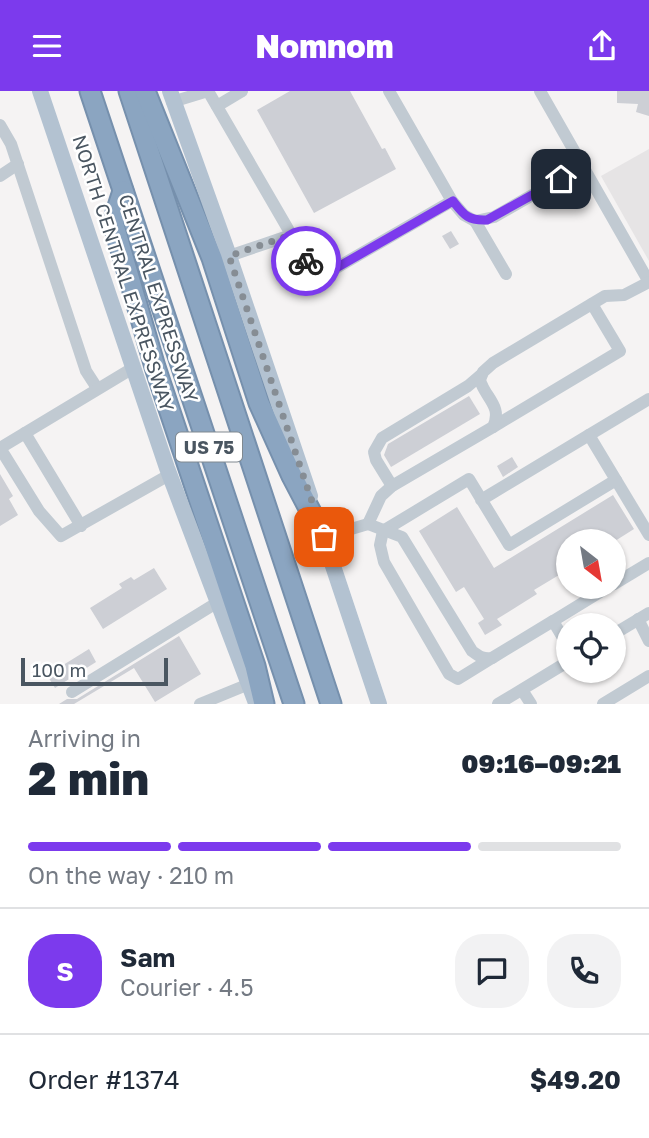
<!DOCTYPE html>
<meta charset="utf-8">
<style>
body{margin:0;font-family:"Golos Text",sans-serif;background:#f2f2f3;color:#1f2937;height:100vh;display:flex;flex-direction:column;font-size:26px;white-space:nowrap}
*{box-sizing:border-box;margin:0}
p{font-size:23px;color:#747a83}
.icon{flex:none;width:38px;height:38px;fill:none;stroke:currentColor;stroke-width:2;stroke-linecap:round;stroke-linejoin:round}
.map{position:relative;height:613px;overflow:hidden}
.details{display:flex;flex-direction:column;background:#fff;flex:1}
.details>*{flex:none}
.needle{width:46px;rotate:149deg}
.buttons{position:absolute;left:556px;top:438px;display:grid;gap:14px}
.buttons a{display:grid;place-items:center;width:70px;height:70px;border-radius:50%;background:#fff;box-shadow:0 2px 5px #0004;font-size:35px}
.scale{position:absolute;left:21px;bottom:18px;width:147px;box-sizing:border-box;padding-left:7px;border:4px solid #4a5661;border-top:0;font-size:19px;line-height:24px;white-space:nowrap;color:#4a5661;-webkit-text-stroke:5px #fff;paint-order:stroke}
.pin{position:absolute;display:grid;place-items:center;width:60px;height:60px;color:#fff;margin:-30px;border-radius:14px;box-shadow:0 4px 10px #0006}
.courier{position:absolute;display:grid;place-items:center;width:70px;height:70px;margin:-35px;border:5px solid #7c3aed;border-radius:50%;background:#fff;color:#222;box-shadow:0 2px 9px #0007}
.head em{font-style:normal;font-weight:800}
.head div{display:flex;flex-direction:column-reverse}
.head{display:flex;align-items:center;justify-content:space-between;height:119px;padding:0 28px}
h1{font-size:46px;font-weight:800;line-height:52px}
.bar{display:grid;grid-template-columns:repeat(4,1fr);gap:10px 7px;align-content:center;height:84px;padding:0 28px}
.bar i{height:9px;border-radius:5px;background:#e0e1e3}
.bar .current{background:#7c3aed}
.bar p{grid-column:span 4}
.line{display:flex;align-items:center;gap:18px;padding:0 28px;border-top:2px solid #e0e1e3}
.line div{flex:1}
.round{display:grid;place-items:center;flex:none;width:74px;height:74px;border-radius:28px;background:#f2f2f3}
header{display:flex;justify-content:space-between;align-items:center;height:91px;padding:0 28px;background:#7c3aed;color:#fff;font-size:32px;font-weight:800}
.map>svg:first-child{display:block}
.education{fill:#e6e4e5}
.building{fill:#cdcfd5}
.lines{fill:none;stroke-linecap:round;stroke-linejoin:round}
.highway-casing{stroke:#7690ad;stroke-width:23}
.minor{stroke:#c1cad2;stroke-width:12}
.major{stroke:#b3c2d1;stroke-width:16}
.highway{stroke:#8ba5c1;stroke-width:19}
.done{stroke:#868d94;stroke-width:7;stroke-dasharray:0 12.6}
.route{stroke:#7c3aed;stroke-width:9}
.labels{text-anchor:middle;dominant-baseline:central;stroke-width:5;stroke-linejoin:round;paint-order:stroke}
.shield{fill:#fff;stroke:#808990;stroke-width:2}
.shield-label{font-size:18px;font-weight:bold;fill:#4a5661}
.street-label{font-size:19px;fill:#4a5661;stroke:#fff}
</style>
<header><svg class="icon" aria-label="menu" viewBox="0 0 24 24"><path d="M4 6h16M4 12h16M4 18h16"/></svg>Nomnom<svg class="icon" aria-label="share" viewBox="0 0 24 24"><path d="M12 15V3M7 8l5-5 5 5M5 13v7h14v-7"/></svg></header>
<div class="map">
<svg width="649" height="613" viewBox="0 0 649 613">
<rect width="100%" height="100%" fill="#f5f3f3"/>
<polygon class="education" points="649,58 649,170 601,85"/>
<g class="building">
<polygon points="290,0 350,0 382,58 385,57 396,78 314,122 257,19"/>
<polygon points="617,0 649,0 649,25 636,21 638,13 617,12"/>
<polygon points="451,140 459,153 450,158 442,145"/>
<polygon points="469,305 480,323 391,376 384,364 388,353"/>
<polygon points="512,366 518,376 503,386 497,375"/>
<polygon points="0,383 13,405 9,408 18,424 0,435"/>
<polygon points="613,404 634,438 615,450 569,450 569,478 534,499 537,503 497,528 502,534 485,544 478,532 484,528 464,496 456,501 419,440 457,416 494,477"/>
<polygon points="154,477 167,498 103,538 90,517 122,497 119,493 131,486 134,489"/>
<polygon points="179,545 201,583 155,611 134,577 74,613 59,613 67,608 77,608"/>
<polygon points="89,558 96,571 55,597 47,584"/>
</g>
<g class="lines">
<defs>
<g id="highway">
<polyline points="90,0 294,613"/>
<polyline points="129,0 331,613"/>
<polyline points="145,0 212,167 259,312 292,385 324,446"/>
<polyline points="123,100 113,131 155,276 255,575 264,613"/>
</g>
</defs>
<use href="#highway" class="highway-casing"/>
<g class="minor">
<polyline points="208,0 317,188 452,110"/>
<polyline points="389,0 452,110 464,124 475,130 494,126 583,75"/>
<polyline points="540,0 649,191"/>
<polyline points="172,11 208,0"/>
<polyline points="217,15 242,0"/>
<polyline points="0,34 11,53 86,280 97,297"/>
<polyline points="0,85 18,73"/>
<polyline points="475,130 506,183"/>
<polyline points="229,165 291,144"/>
<polyline points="133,277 0,357 39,420 61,445 169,384"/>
<polyline points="493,336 620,260 592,213"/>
<polyline points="25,342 81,435"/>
<polyline points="589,344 649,308"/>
<polyline points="616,389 649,444"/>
<polyline points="392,395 376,369 374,361 382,347 468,295 482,283"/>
<polyline points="481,409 589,344 616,389 509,454 469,388 383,440 380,454 384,471 449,583 458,588 492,567"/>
<polyline points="324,446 368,433"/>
<polyline points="614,493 649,472"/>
<polyline points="638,528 649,550"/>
<polyline points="553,530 610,495"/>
<polyline points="614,543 649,522"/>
<path d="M569,557L553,530L492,567C483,568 480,566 472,560L402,446L368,433L381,405L392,395L493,336C503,315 485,307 480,289L483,281L493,272L605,205L624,204L649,191"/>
<polyline points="522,599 531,613"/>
<polyline points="72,601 218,511"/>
<polyline points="200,613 249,593"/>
<polyline points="498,613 569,570"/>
<polyline points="603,613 649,585"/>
</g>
<g class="major">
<polyline points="40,0 167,377 256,612"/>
<polyline points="170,0 229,165 310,405"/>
<polyline points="320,436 379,613"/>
</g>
<use href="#highway" class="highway"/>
</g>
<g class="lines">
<polyline class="done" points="306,170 291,144 229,165 324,446"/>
<path class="route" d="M306,170L317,188L453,110C464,124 468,130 487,129L561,88"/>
</g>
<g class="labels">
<rect class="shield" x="176" y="341.5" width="66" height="29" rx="5"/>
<g class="shield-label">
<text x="209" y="356">US 75</text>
</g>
<g class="street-label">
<text transform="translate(124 182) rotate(72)">NORTH CENTRAL EXPRESSWAY</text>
<text transform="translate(159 207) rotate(72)">CENTRAL EXPRESSWAY</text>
</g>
</g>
</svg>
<div class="buttons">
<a><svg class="needle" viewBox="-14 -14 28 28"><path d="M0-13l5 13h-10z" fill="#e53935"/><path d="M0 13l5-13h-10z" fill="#747a83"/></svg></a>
<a><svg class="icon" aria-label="locate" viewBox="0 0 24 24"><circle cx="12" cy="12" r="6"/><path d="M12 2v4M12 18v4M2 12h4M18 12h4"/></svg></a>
</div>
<div class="scale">100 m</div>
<div class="pin" style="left:324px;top:446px;background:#ea580c"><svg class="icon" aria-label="bag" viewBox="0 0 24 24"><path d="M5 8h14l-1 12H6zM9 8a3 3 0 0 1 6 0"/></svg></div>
<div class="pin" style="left:561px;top:88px;background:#1f2937"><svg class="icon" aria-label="home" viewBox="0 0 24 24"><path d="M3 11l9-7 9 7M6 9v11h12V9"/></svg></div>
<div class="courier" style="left:306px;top:170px"><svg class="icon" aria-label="bike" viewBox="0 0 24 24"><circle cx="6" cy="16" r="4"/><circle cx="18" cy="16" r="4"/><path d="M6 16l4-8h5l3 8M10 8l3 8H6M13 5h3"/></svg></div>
</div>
<section class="details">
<div class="head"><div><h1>2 min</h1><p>Arriving in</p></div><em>09:16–09:21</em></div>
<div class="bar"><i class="current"></i><i class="current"></i><i class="current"></i><i></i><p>On the way · 210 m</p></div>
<div class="line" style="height:126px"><b class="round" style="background:#7c3aed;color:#fff">S</b><div><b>Sam</b><p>Courier · 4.5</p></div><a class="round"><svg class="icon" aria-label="chat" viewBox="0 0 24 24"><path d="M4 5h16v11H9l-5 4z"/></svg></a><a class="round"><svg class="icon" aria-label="phone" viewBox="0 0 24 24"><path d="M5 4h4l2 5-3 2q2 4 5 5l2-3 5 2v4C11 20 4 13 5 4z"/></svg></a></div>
<div class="line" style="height:91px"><div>Order #1374</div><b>$49.20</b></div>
</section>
